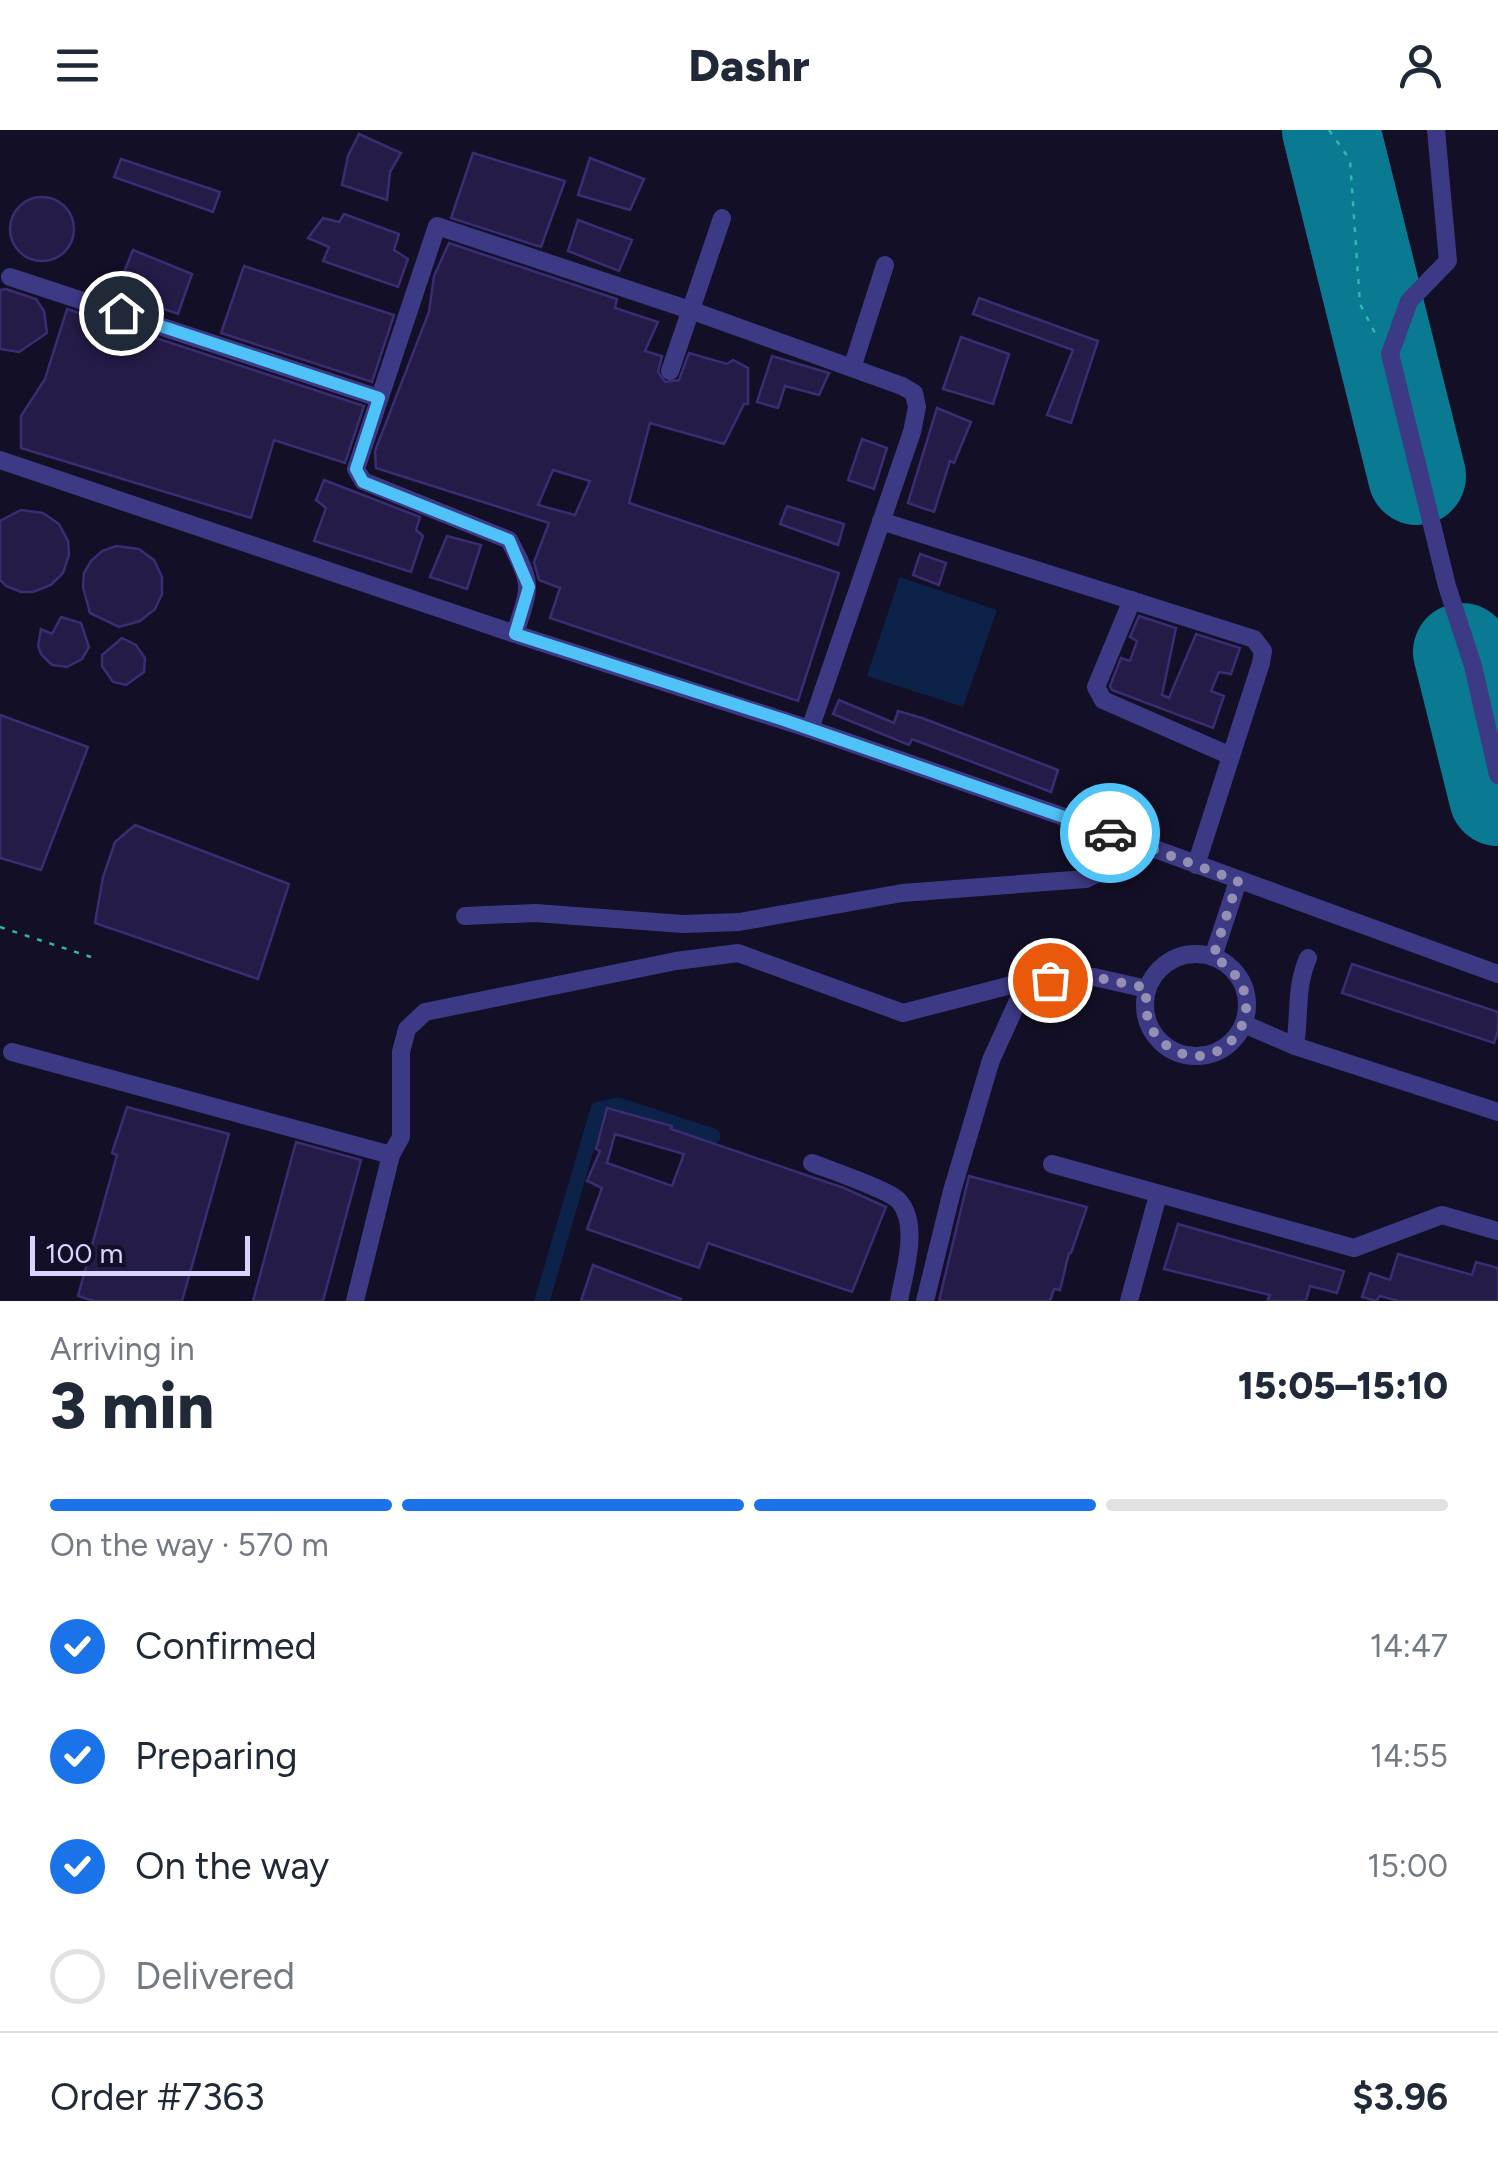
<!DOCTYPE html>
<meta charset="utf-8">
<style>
body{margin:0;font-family:Figtree,sans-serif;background:#f6f6f7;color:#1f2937;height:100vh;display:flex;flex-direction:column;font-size:38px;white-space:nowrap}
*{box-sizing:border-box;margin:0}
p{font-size:32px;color:#747a83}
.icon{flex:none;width:55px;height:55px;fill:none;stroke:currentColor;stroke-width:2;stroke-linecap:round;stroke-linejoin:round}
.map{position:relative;height:1171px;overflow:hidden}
.drawer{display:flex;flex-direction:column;background:#fff;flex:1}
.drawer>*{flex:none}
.scale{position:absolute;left:30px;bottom:25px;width:220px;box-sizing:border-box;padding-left:10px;border:5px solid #d9d4ff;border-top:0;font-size:28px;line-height:35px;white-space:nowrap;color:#d9d4ff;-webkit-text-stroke:8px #130f26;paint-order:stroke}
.pin{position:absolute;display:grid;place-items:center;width:85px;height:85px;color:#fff;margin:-42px;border:5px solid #fff;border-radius:50%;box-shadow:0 2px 10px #0007}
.courier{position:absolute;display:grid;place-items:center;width:100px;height:100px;margin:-50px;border:8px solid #4fc3f7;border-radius:50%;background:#fff;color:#222;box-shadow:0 2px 12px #0007}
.summary em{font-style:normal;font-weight:800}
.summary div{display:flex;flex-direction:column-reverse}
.summary{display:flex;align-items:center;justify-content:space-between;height:170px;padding:0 50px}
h1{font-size:65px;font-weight:800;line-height:75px}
.bar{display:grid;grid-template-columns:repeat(4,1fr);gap:15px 10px;align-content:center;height:120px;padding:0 50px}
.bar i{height:12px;border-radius:8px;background:#e0e1e3}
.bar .selected{background:#1a73e8}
.bar p{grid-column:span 4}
.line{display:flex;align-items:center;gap:25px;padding:0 50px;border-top:2px solid #e0e1e3}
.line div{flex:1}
ol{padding:0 50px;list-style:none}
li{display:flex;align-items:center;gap:30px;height:110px}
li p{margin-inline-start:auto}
li .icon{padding:10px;border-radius:50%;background:#1a73e8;color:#fff;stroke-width:4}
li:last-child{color:#747a83}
li i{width:55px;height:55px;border:5px solid #e0e1e3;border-radius:50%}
header{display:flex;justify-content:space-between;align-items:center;height:130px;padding:0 50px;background:#fff;font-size:45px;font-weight:800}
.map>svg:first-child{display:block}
.water{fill:#0c2248}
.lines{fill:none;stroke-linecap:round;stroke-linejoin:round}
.canal{stroke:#0c2248;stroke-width:15}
.runway{stroke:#0a7a92;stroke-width:98}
.building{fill:#241b47;stroke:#3b2d73;stroke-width:2.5;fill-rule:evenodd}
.path{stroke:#2fb8b0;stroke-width:2.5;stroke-dasharray:5 8;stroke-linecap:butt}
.minor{stroke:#3d3a85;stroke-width:18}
.done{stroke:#948fb3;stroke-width:10;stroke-dasharray:0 18}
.route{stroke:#4fc3f7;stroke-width:12}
</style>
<header><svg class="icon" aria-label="menu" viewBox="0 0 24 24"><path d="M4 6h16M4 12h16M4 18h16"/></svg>Dashr<svg class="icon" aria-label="person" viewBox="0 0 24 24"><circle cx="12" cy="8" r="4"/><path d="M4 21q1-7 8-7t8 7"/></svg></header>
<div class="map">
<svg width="1498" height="1171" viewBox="0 0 1498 1171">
<rect width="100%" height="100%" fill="#130f26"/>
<polygon class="water" points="900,447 997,480 963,577 867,546"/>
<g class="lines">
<polyline class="canal" points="542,1171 598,979 618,975 713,1006"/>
<g class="runway">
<polyline points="1331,0 1417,346"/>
<polyline points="1462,522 1498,667"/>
</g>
</g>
<g class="building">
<polygon points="359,4 401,23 390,42 387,70 342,55 348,26"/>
<polygon points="473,23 565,51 541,117 451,88"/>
<polygon points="590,28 644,49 630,80 578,65"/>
<polygon points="121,29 220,62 213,82 114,47"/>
<circle cx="42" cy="99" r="32"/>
<polygon points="344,84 399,104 394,120 408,129 398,157 323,131 329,117 308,108 323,88 339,92"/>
<polygon points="578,90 632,110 619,141 568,121"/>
<path d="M449,113L617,169L615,178L658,192L645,221L662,226L658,242L665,252L679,250L689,223L727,234L733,230L748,238V274H744L724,314L650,293L629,373L839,443L798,571L550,488L560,458L539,450L534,432L549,393L376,338L375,321L429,182L434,146ZM553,340L590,351L575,385L538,375Z"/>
<polygon points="133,120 192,144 178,184 116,162"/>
<polygon points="244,136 394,185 372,252 221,203"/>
<polygon points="6,159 36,169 44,181 47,203 19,222 0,219 0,160"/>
<polygon points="979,168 1098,211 1071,293 1047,285 1073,220 973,184"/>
<polygon points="67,179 364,276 345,333 274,310 251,388 21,318 21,286 45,249"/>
<polygon points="961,207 1009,224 993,274 943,259"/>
<polygon points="772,226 829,243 819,265 785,256 778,278 757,272"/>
<polygon points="937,278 971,292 954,333 950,331 934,382 908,373"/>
<polygon points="862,309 887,318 874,359 848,350"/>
<polygon points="324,350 420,387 416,400 423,406 411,442 314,411 326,378 316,370"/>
<polygon points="787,376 844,394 838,415 780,394"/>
<polygon points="21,380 43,383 59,394 68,411 69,425 63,443 51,455 33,462 21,462 6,456 0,450 0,391"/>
<polygon points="447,406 481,415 467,459 430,447"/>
<polygon points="116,416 139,419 154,430 162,447 162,464 155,479 140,491 119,497 90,483 83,457 84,443 91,431 102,421"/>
<polygon points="920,424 946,433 939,455 913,445"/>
<polygon points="1139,486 1176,498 1162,565 1169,568 1196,504 1240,518 1231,544 1219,542 1211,561 1224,566 1213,598 1112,560 1110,556 1121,528 1130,531 1137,511 1130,507"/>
<polygon points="61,487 81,493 89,517 82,529 67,537 52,535 41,524 38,516 41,499 52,504"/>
<polygon points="122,508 136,515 145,528 144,542 126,555 113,552 102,536 102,525"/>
<polygon points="839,570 894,593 898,581 922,588 1058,640 1051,662 912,609 909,615 833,584"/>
<polygon points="0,585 88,617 41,740 0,728"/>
<polygon points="135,695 289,754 258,849 95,793 103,747 115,712"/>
<polygon points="1352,834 1498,882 1498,901 1494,913 1342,863"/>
<polygon points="127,977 229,1004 182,1171 94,1171 78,1166 117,1025 112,1023"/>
<path d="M607,978L672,996L671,999L844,1058L886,1077L852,1162L708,1113L699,1138L587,1099L602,1058L587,1051L600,1021L596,1019ZM615,1004L684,1024L672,1056L607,1033Z"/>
<polygon points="296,1012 361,1030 323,1171 253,1171"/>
<polygon points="969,1046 1087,1077 1071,1123 1069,1123 1060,1160 1054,1159 1050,1171 939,1171"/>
<polygon points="1178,1094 1344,1141 1337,1163 1310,1156 1306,1171 1267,1171 1270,1165 1164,1139"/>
<polygon points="1398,1124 1472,1145 1476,1132 1498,1138 1498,1171 1399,1171 1380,1166 1376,1171 1362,1167 1370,1143 1390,1150"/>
<polygon points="593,1135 681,1169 680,1171 581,1171"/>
</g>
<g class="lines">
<g class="path">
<polyline points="1329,0 1350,30 1360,174 1377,207"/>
<polyline points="0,797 91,827"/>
</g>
<g class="minor">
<polyline points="1436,0 1448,131 1409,171 1390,224 1447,456 1473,536 1498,645"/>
<polyline points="10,147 379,268"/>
<polyline points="852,238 885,135"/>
<polyline points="670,241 722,88"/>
<polyline points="0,330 515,504 810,599 1122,707 1498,844"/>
<polyline points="881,391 1254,509 1263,521 1261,533 1196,735"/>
<polyline points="1132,470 1096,557 1103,570 1231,626"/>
<path d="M515,504C530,455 534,457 509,410L363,351L356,339L437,96L693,181L902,256L914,263L917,277L912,302L810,599"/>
<path d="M465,786L535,783L683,794L739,792L902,763L1086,749C1109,739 1115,731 1122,707"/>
<circle cx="1196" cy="875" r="51"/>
<polyline points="1213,827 1238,751"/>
<polyline points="1244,894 1295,916 1498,982"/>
<path d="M1295,916C1300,885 1295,858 1308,828"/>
<polyline points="12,922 391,1025"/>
<path d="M812,1033C830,1040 889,1060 899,1071C920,1095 904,1143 899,1171"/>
<polyline points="1052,1034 1354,1118 1442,1085 1498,1101"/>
<polyline points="355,1171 391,1025 401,1007 401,922 407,899 425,882 676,831 738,823 903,883 1027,851 1094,847 1147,859"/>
<polyline points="925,1171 952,1061 991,930 1027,851"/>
<polyline points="1129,1171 1158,1065"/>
</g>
</g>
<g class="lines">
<path class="done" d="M1050,850L1094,847L1147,858C1144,881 1147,901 1166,915C1222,957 1287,868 1213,827L1238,751L1110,703"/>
<polyline class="route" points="121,183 379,268 356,339 363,352 509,410 529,457 515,504 784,590 1110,703"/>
</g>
</svg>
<div class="scale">100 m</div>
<div class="pin" style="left:1050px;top:850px;background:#ea580c"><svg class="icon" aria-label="bag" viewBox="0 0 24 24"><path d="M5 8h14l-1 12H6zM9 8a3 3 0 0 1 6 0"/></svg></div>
<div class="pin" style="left:121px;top:183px;background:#1f2937"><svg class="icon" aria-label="home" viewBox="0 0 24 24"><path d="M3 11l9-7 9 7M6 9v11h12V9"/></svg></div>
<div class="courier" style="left:1110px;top:703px"><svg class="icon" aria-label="car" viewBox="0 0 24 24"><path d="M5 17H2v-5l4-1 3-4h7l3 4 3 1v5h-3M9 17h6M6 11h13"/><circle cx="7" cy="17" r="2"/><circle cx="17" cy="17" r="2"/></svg></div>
</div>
<section class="drawer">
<div class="summary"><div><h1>3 min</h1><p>Arriving in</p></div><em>15:05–15:10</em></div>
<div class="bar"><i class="selected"></i><i class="selected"></i><i class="selected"></i><i></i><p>On the way · 570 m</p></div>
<ol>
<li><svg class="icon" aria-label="check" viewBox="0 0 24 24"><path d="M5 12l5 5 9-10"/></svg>Confirmed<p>14:47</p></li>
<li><svg class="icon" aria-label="check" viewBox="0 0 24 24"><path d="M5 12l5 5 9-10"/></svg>Preparing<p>14:55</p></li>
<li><svg class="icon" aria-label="check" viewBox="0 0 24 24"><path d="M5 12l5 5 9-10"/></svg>On the way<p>15:00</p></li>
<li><i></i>Delivered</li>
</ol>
<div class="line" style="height:130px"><div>Order #7363</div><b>$3.96</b></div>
</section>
